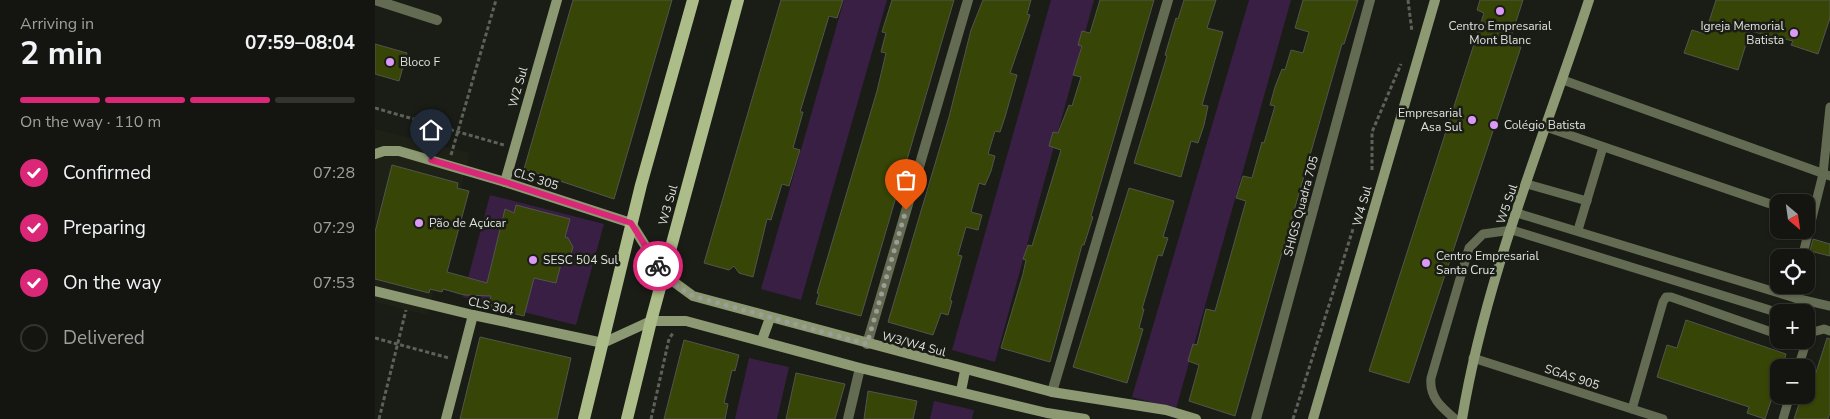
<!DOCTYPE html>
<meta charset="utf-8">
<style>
body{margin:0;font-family:"Nunito Sans",sans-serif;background:#21221e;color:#f1f3f6;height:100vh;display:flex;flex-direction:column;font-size:19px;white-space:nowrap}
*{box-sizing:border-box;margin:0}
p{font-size:16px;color:#9d9f9f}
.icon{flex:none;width:28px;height:28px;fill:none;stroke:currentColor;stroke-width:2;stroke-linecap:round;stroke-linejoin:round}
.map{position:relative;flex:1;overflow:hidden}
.panel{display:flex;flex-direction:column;background:#141510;width:375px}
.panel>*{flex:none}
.needle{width:32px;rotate:151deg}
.buttons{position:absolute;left:1395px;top:194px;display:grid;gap:10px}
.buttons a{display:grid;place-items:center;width:45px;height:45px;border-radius:10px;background:#141510;box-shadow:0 1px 4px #0004,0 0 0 1px #333430;font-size:25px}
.pin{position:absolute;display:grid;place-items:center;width:42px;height:42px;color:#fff;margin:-51px -21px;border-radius:50% 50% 50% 0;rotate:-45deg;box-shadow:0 0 5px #0007}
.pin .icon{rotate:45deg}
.courier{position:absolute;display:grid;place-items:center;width:50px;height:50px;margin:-25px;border:4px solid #db2777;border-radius:50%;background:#fff;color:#222;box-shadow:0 1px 6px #0007}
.headline em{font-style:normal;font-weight:700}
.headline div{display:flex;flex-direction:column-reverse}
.headline{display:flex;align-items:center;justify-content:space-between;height:85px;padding:0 20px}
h1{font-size:32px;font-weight:700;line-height:38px}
.bar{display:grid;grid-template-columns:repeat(4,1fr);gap:8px 5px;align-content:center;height:60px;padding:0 20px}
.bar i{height:6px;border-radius:4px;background:#333430}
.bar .on{background:#db2777}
.bar p{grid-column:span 4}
ol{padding:0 20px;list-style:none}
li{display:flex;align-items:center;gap:15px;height:55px}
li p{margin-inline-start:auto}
li .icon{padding:5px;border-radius:50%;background:#db2777;color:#fff;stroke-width:4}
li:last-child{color:#9d9f9f}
li i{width:28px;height:28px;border:2px solid #333430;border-radius:50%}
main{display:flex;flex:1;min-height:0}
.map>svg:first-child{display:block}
.built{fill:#1e2216}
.green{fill:#3a1f44}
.building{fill:#374506;stroke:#52554d}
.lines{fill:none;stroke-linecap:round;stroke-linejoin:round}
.path{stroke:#5e605a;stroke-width:3;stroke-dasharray:4 2.5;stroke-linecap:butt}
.lane{stroke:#636b52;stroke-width:9}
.street{stroke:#636b52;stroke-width:10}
.secondary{stroke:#8c9972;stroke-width:10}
.primary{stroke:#acbd89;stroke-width:12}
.done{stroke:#9b9d97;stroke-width:5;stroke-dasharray:0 9}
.route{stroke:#db2777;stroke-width:6}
.poi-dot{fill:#db99f5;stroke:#1a1c16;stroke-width:2}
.labels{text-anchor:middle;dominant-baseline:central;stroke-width:5;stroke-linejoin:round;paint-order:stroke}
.poi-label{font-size:12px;fill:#e0e2dd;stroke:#1a1c16;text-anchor:start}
.street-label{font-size:12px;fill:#e0e2dd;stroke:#1a1c16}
</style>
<main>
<section class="panel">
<div class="headline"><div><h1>2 min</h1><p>Arriving in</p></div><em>07:59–08:04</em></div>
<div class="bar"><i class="on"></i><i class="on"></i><i class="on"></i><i></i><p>On the way · 110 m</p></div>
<ol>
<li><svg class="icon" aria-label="check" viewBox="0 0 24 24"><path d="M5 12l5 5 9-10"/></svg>Confirmed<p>07:28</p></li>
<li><svg class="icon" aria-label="check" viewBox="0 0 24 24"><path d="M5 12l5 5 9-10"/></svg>Preparing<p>07:29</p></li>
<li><svg class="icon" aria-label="check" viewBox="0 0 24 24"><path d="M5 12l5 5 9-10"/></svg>On the way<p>07:53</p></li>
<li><i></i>Delivered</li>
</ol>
</section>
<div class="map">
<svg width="1455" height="419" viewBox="0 0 1455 419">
<rect width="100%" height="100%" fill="#1a1c16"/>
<polygon class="built" points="0,129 95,153 52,315 0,302"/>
<g class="green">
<polygon points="469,0 512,0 426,300 386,289"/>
<polygon points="676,0 719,0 620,362 577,350"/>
<polygon points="874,0 916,0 801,409 757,397"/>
<polygon points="115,195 229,224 201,325 88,297"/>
<polygon points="374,358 414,367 402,419 360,419"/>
<polygon points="559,401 599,410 597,419 555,419"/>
</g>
<g class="building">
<polygon points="198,0 297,0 239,199 149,169"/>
<polygon points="406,0 468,0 462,18 454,16 425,112 428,112 418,148 425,150 414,186 407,184 396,220 392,219 378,277 364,273 359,266 354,270 329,263"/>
<polygon points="517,0 579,0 486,316 441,304 444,294 442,293 502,91 511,53 506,52 511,33 507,32"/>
<polygon points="608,0 656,0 652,14 655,15 635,73 642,75 630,117 625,132 620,131 613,154 620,156 616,171 610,185 604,183 596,212 607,215 603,230 591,227 583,255 587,256 575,300 577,301 573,315 566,313 558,335 513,322 574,117 596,30"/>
<polygon points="725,0 779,0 716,216 718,217 709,245 707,245 675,362 626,348 648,274 651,260 648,259 653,245 657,246 686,150 674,146 678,132 683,133 694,105 697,106 706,77 698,75 707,46 703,45 707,31 715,33"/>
<polygon points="809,0 841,0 832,28 848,32 827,105 833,106 829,125 823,143 816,141 806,177 759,163 792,56 790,55 801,18 803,19"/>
<polygon points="928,0 983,0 969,44 967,44 860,416 814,401 824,365 813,361 818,344 822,345 831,309 840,311 871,201 861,198 868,176 877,178 887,142 889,143 900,106 895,105 900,87 907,69 910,70 916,50 928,53 934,32 920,28"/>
<polygon points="1105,0 1148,0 1134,43 1146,47 1034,383 994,371 1109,13 1102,10"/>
<polygon points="1341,0 1455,0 1455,18 1443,54 1416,45 1418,41 1375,31 1363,70 1309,53 1317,30 1330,34"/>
<polygon points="0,44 32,53 24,81 0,74"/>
<polygon points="17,165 83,183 82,188 94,191 72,272 112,283 130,209 139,213 141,205 195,219 190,237 193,238 198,247 195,257 187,260 181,283 159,278 149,316 113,307 116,296 89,295 68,289 67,292 55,289 54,293 0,279 0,232"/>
<polygon points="754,188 799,201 788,237 793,238 787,256 783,255 767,309 769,309 764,328 768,329 752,383 698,367"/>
<polygon points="1438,239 1455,244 1455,256 1435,251"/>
<polygon points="1311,320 1411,354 1407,368 1404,368 1404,377 1390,419 1372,413 1374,407 1282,377 1292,345 1302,348"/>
<polygon points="105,337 196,358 182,419 85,419"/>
<polygon points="1452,338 1455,339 1455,413 1453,419 1419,419 1426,398 1431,395 1433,387 1436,388"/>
<polygon points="309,340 364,355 360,371 357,370 349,403 353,404 350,419 289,419"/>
<polygon points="421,373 470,384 460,419 411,419"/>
<polygon points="493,391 542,401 538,419 489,419"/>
</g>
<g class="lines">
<g class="path">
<polyline points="1033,0 1037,32"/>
<polyline points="0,108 129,145"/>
<polyline points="76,155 121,0"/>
<polyline points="997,170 997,132 1026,64"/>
<polyline points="0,338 74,358"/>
<polyline points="4,419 31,310"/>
<polyline points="276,419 294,339 298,333"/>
<polyline points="918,419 978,229"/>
</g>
<g class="lane">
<polyline points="1188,80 1455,176"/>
<polyline points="1171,127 1404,207"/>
<polyline points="1152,184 1212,201"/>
<polyline points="1142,213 1420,298 1455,306"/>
<polyline points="1203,230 1228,147"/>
<polyline points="1427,258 1448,174 1455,107"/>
<polyline points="1420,298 1422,285"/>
<polyline points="1431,331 1434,333 1449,329 1455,331"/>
<polyline points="1098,358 1288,419"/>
<polyline points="1423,368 1434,333"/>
<polyline points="1257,409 1288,302 1291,297 1296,297 1402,334"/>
<path d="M1080,419C1066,407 1054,397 1056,378L1094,248L1108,234L1137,230L1404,313"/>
<polyline points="1408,419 1415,395"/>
</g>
<g class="street">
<polyline points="0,0 62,20"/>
<polyline points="492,344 593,0"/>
<polyline points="677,392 793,0"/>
<polyline points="473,419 485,368"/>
<polyline points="881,419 995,0"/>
</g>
<g class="secondary">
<polyline points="0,154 9,151 24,151 130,182 256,223 288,274 318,296 677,392 791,410 821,419"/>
<polyline points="130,182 182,0"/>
<polyline points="0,291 98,315 228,343 276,321 311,321 485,368 672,413 710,419"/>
<polyline points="387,340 395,318"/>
<polyline points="586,391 590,371"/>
<polyline points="71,419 98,315"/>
<polyline points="938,419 1060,0"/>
<path d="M1087,419C1111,275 1169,138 1214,0"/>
</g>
<g class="primary">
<polyline points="209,419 266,185 318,0"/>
<polyline points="252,419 276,321 363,0"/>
</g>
</g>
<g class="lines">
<polyline class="done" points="283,266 303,287 318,296 492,344 531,210"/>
<polyline class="route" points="56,160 130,182 256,223 283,266"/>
</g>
<g class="poi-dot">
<circle cx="1125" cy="11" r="5"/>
<circle cx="1419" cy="33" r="5"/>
<circle cx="15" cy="62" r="5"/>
<circle cx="1097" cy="120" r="5"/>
<circle cx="1119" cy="125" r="5"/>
<circle cx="44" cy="223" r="5"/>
<circle cx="158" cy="260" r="5"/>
<circle cx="1051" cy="263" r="5"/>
</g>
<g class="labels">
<g class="poi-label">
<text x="1125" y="26" text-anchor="middle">Centro Empresarial<tspan x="1125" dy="14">Mont Blanc</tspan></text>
<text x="1409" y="26" text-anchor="end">Igreja Memorial<tspan x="1409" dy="14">Batista</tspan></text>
<text x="25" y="62">Bloco F</text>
<text x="1087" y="113" text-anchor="end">Empresarial<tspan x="1087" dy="14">Asa Sul</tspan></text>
<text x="1129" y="125">Colégio Batista</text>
<text x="54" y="223">Pão de Açúcar</text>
<text x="1061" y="256">Centro Empresarial<tspan x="1061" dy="14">Santa Cruz</tspan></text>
<text x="168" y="260">SESC 504 Sul</text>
</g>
<g class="street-label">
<text transform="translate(143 87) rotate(-74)">W2 Sul</text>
<text transform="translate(161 179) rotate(18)">CLS 305</text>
<text transform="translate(1132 204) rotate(-71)">W5 Sul</text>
<text transform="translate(293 205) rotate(-74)">W3 Sul</text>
<text transform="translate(926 206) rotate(-75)">SHIGS Quadra 705</text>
<text transform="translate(987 206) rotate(-74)">W4 Sul</text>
<text transform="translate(116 306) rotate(13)">CLS 304</text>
<text transform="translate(539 344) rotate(15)">W3/W4 Sul</text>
<text transform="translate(1197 377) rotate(18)">SGAS 905</text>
</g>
</g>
</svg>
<div class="buttons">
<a><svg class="needle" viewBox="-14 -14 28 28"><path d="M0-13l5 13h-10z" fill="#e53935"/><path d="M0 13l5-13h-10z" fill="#9d9f9f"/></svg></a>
<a><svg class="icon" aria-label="locate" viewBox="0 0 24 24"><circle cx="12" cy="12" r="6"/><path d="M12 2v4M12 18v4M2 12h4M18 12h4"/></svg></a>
<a>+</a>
<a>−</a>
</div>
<div class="pin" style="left:531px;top:210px;background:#ea580c"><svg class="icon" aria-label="bag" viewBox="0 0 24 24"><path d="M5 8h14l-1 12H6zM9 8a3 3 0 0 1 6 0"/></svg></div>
<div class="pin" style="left:56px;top:160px;background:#1f2937"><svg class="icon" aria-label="home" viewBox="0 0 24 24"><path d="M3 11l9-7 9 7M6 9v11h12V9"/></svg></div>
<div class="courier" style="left:283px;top:266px"><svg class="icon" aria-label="bike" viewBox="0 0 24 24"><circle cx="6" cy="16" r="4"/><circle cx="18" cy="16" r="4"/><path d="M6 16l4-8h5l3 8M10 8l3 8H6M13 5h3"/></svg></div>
</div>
</main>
